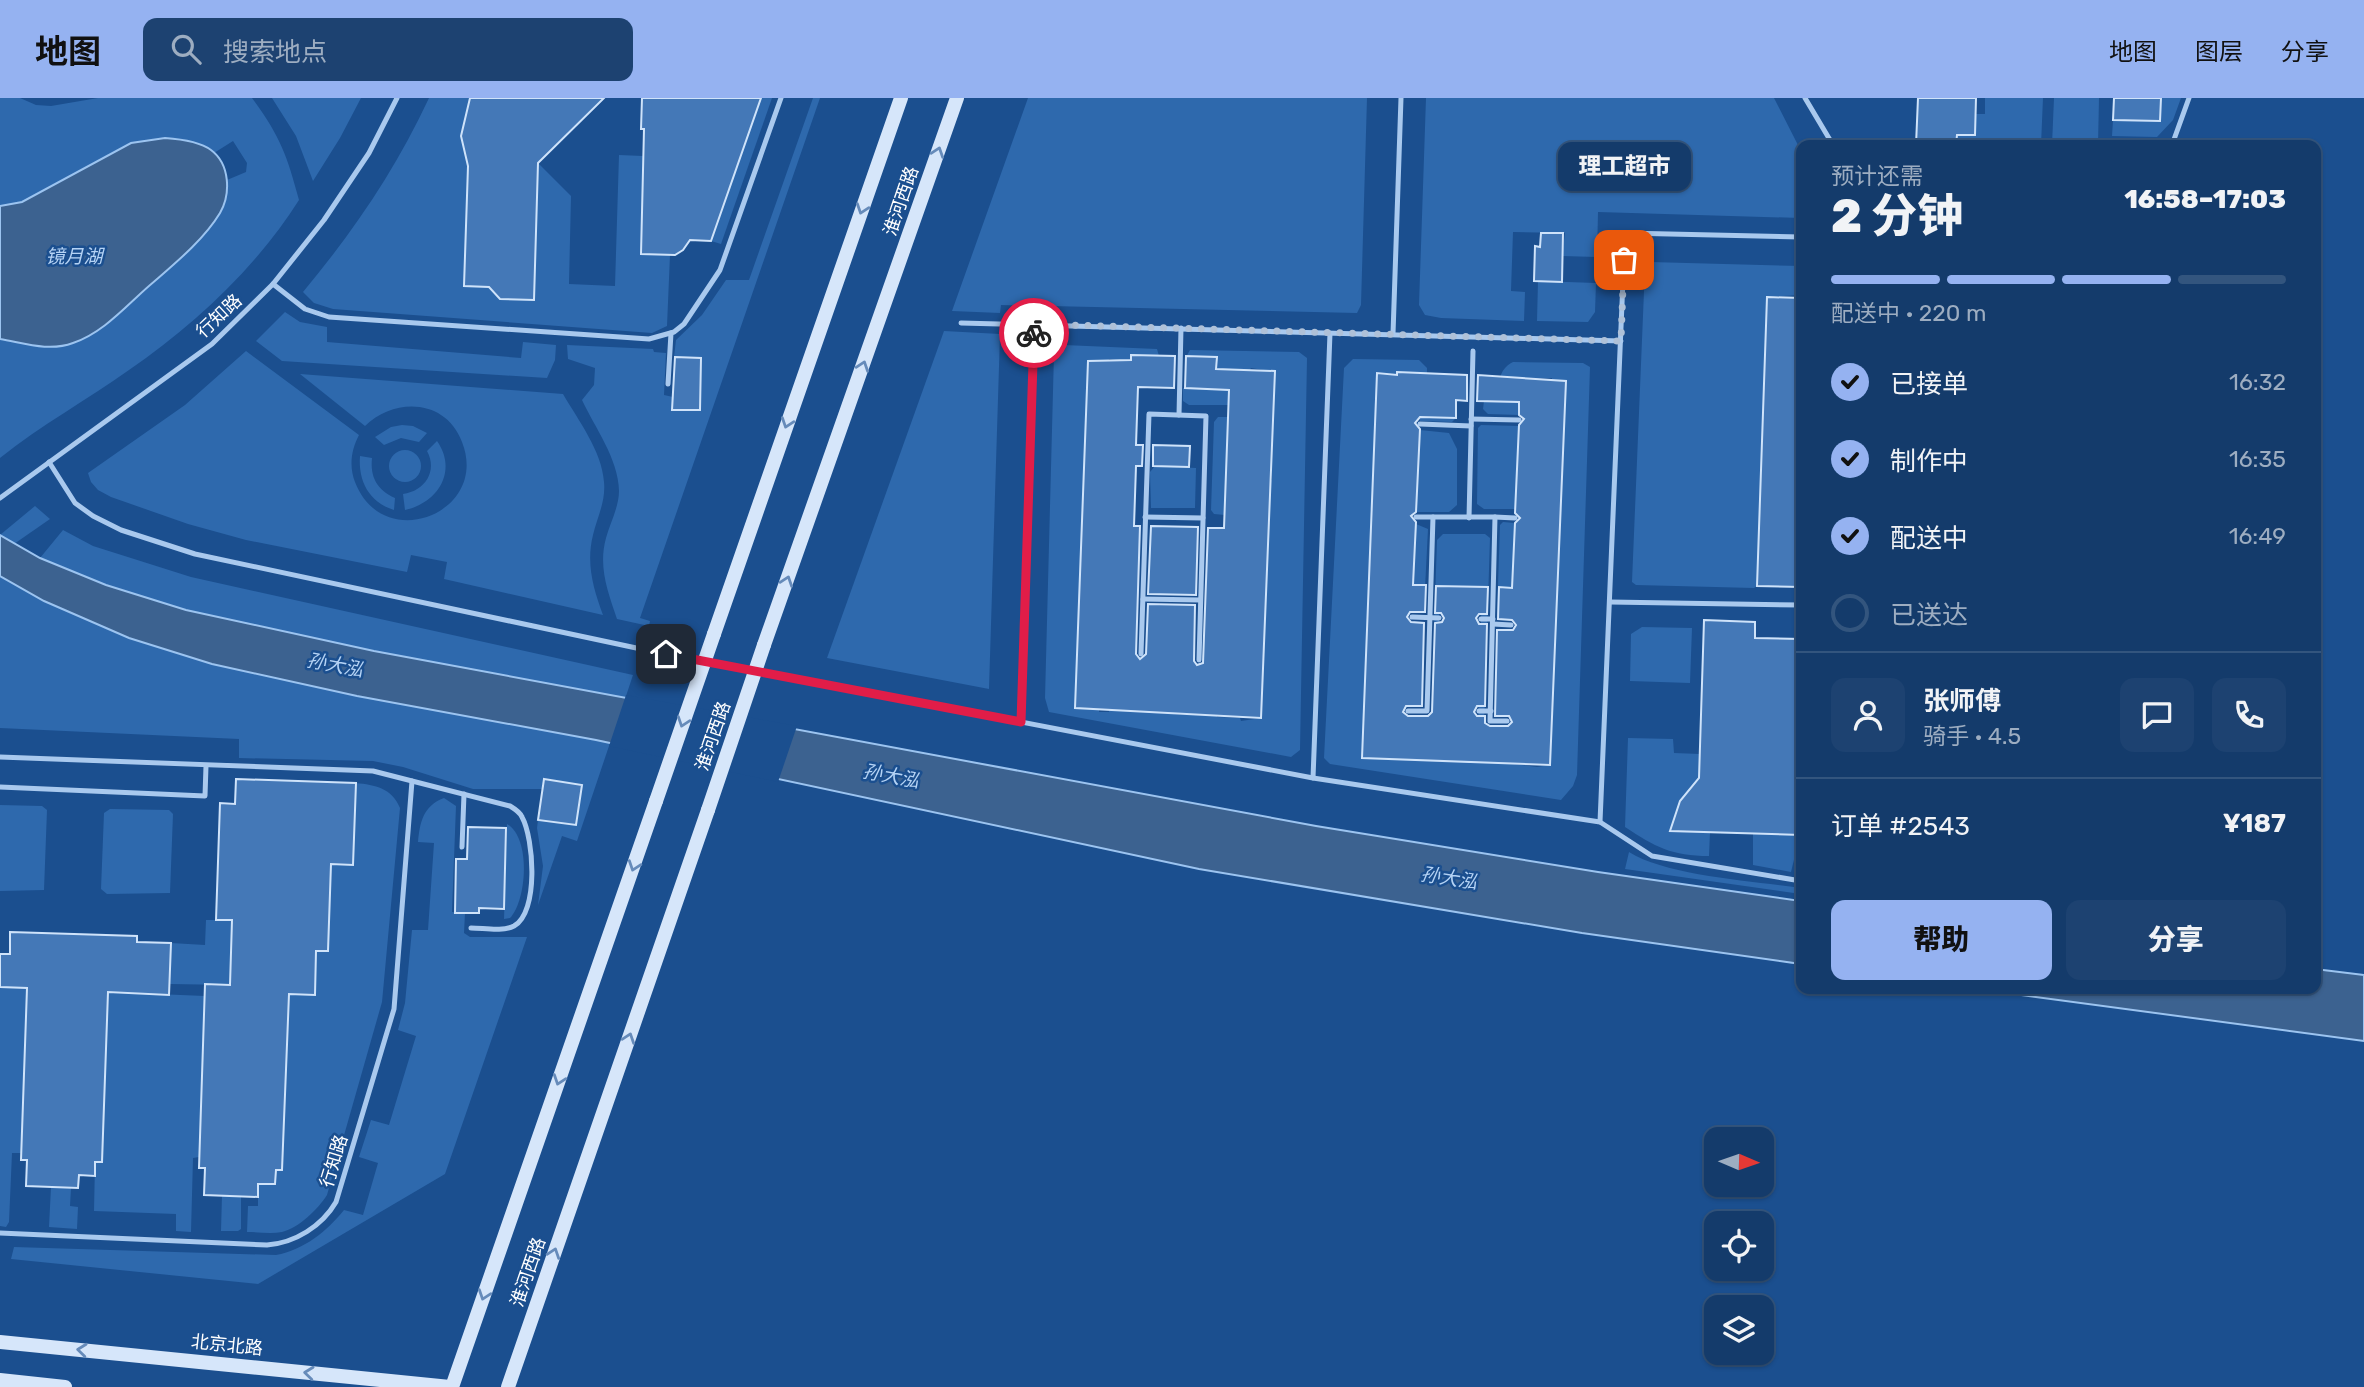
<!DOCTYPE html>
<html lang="zh">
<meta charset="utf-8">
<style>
body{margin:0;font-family:Rubik,"Noto Sans SC",sans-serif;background:#1d4271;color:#f1f3f6;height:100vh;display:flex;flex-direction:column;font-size:26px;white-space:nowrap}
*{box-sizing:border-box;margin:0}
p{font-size:23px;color:#9dadc1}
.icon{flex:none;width:38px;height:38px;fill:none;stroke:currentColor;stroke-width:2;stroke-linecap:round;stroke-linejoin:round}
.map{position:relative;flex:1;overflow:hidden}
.drawer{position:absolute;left:1796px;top:42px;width:525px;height:854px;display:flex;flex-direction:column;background:#143b6b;border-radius:14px;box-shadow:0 2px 5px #0004,0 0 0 2px #33557e}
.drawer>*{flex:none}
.needle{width:46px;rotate:92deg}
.buttons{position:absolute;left:1704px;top:1029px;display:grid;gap:14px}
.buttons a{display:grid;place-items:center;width:70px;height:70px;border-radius:14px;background:#143b6b;box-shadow:0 2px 5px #0004,0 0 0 2px #33557e;font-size:35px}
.pin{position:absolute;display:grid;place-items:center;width:60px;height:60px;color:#fff;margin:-30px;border-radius:14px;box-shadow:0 4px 10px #0006}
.courier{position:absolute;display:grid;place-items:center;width:70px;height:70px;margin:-35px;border:5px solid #e11d48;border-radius:50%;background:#fff;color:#222;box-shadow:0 2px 9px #0007}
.bubble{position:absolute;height:49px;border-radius:14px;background:#143b6b;box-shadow:0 2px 5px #0004,0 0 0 2px #33557e;font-size:23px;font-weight:800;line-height:49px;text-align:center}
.headline em{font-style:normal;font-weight:800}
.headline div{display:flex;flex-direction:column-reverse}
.headline{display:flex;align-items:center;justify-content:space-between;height:119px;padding:0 35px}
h1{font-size:46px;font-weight:800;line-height:52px}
.bar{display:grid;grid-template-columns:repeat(4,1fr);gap:10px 7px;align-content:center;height:84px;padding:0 35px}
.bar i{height:9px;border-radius:5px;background:#33557e}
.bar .on{background:#95b2f1}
.bar p{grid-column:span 4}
.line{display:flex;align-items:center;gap:18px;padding:0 35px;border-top:2px solid #33557e}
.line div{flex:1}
.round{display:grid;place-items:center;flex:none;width:74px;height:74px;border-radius:14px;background:#1d4271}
ol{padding:0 35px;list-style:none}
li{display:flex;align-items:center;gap:21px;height:77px}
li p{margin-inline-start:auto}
li .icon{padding:7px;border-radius:50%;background:#95b2f1;color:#111;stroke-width:4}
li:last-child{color:#9dadc1}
li i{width:38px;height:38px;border:4px solid #33557e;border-radius:50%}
.action{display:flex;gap:14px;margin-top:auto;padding:14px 35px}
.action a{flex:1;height:80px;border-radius:14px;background:#95b2f1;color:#111;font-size:28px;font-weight:800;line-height:80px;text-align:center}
.action a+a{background:#1d4271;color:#f1f3f6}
header{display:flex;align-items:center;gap:42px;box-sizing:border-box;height:98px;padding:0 35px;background:#95b2f1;color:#111}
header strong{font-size:33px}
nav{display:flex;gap:38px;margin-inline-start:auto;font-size:24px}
.search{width:490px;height:63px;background:#1d4271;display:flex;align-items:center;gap:18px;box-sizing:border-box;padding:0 24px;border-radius:14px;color:#9dadc1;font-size:26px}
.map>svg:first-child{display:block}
.green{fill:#2e69ad;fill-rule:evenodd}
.water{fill:#3c6290;stroke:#9cc4f0;stroke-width:2}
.pier{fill:#1b4f8f}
.building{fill:#4478b7;stroke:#cfe3fa;stroke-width:2}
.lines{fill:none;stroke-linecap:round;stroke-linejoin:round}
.lane{stroke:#a9c9ee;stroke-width:5}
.secondary{stroke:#d6e6fa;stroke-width:14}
.secondary-bridge{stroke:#d6e6fa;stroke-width:14}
.oneway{stroke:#668bba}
.done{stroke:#afc1d8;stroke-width:7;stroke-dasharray:0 12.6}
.route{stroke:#e11d48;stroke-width:9}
.labels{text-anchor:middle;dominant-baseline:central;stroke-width:5;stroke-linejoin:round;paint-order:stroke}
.street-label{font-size:18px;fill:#fff;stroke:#1b4f8f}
.water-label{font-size:19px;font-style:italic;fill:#b5d3f5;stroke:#1b4f8f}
</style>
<header>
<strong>地图</strong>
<div class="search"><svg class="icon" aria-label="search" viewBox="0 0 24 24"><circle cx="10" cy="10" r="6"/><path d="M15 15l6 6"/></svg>搜索地点</div>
<nav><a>地图</a><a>图层</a><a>分享</a></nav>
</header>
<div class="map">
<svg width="2364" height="1289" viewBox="0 0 2364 1289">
<rect width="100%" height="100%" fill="#1b4f8f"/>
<g class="green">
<path d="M0,0H20L36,7L51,8L98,0H252C280,38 287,57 299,102C256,170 194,227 129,272C87,302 41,327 0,360V241C24,245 50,254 74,245C105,234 198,147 218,118C224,109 228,93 227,82L246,74L247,65L233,43L214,55L180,42L131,45L22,104L0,108Z"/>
<polygon points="272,0 361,0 340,40 313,83 296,38"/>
<path d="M429,0H470L461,38L468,68L464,188L491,189L500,201L534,202L538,65L571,98L569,186L615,188L619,57L643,58L641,156L670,157L667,228L652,235L333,211L314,205L303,194C353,134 396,71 429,0Z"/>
<polygon points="761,0 772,0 721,146 711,143"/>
<path d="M813,0H820L640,520L650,523L649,528L617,521C608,494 598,469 606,440C610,425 619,409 619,393C618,360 595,330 582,302L594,287L595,270L568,261L567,247L653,251L654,254L666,255L664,297L673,299V312H700L701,260L674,259L676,242L702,217L726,182H749Z"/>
<polygon points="1028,0 1367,0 1361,207 1357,215 1001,207 1000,215 952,213"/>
<polygon points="1426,0 1774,0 1801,53 1801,120 1598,114 1597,159 1562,158 1565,135 1513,134 1511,193 1525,194 1524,223 1441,220 1425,217 1419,207"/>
<polygon points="1985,0 2043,0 2041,47 1956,47 1957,37 1975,37 1975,16 1985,16"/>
<polygon points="2054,0 2099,0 2098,47 2052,47"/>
<polygon points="2161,0 2181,0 2173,22 2157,39 2112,38 2113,22 2160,23"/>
<polygon points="1650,164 1801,168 1801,197 1767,199 1757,488 1754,490 1636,487 1632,484 1645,169"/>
<polygon points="1538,183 1596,185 1595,214 1588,224 1537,223"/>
<polygon points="285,214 300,224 327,229 327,244 521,260 523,244 556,247 555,262 547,280 282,263 256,243"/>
<polygon points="944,233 1000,236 989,591 827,560"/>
<polygon points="1064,247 1157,251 1159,258 1131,257 1131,264 1109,261 1108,264 1088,263 1075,610 1099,611 1099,614 1109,614 1109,611 1186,617 1188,570 1219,571 1217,619 1240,620 1241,623 1261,620 1268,450 1265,450 1266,425 1270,425 1270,405 1267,405 1267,383 1272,382 1272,355 1268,355 1270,329 1273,329 1274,314 1270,313 1275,274 1251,270 1229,307 1189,307 1183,303 1183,290 1216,291 1217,260 1186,259 1190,252 1299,254 1307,260 1300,652 1291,659 1049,614 1045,600 1054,255"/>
<path d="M246,253L359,337C351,352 349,369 355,384C383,457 490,415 462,344C446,301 395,299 365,328L300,276L563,296C578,322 602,353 604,384C606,403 597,420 593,437C586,465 593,490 603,517L444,481L447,464L411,457L407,474L246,442L188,426L111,399L98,392L91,384L88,375L185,307Z"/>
<path d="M1353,261L1419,262L1427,270L1426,319L1456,320L1452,324L1420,323V318L1397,274V277L1377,276L1362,660L1405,662L1406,649L1431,621L1437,442L1443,436H1485L1490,440L1484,629L1506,665L1537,669L1550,667L1566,283L1552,282V280L1520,281L1519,317L1488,316L1483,311L1484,303H1498C1499,287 1497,272 1513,264L1583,265L1590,269L1577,677L1573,688L1561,702L1330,666L1324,660L1344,270ZM1440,488L1482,489L1477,664L1435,663Z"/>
<polygon points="1218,319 1228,319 1225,417 1214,416 1211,412 1214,324"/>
<polygon points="402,327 413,328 427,335 419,344 401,340 384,347 375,339 391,329"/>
<polygon points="1481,327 1519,328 1515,411 1484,411 1477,406 1478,330"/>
<polygon points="1420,332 1449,335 1457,351 1457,407 1449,414 1416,414 1416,409 1413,409"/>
<path d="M437,343C458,373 438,405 405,412L403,396C425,393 438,373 427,353Z"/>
<circle cx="405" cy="368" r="16"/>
<path d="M360,358L372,360C370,379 377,392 395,400L394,412C369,404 358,383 360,358Z"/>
<polygon points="1155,368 1196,370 1195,410 1151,410 1150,374"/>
<polygon points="35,408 50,421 14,446 0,437"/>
<polygon points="1503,424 1515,425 1511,521 1499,520 1497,517 1500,427"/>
<polygon points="1416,426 1428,431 1424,510 1410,485"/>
<polygon points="63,432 93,448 191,479 633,577 625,601 374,553 186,512 106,487 40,460"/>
<polygon points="0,478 44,503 129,540 212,566 357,598 610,645 577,743 562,738 538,807 543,768 537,730 538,722 576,727 581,687 544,681 542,691 473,691 403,669 373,663 239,660 239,641 0,630"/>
<polygon points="1642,529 1692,530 1690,585 1630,583 1631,536"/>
<path d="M1628,640L1673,641L1674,655L1700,656L1699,680L1680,703L1670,732L1710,734L1709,758C1672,758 1655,749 1625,729Z"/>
<path d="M356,685C375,687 392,690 400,710L382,904L327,1097C318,1111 299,1130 282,1134C271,1136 258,1134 247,1134L248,1108H258V1086H275L276,1072H282L289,896L315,897L316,853H328L331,766H353Z"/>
<path d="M444,700L456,708L452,814L465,815L464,835L470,839H527L445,1076L258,1186L11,1161L14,1149L276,1157C304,1152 327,1133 344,1112L363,1117L378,1065L359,1059L371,1022L389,1027L416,938L398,932L405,905L412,832H428L434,745L418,744C420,724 423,708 444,700Z"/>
<polygon points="0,707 42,708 47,712 44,792 0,793"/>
<polygon points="110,711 169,712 173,716 170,795 107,796 101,791 104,715"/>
<path d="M507,726C531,740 527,802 510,820L504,821Z"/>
<polygon points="1753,735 1800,737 1791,774 1753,767"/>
<path d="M1629,754C1667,778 1754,783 1801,790V796L1625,771Z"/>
<polygon points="206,822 232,822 230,887 170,886 171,845 205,847"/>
<polygon points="0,889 27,890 21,1055 12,1055 9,1124 6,1129 0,1128"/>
<polygon points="108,894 205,898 199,1059 193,1060 191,1134 176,1133 176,1116 94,1113 95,1064 102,1063"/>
<polygon points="51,1089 71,1090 70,1108 78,1109 77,1131 49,1129"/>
<polygon points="222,1097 241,1098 241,1131 238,1133 221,1133"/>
</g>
<g class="water">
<path d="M165,40C179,41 199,43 211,52C230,66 231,96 220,115C203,143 173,167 149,188C126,208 103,235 73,245C49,254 24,245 0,241V108L22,104L131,45Z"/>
<polygon points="0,437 40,460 106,487 186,512 374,553 1316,728 1598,774 1801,803 1801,866 1582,835 1199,771 596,642 357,598 212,566 129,540 44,503 0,478"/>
<polygon points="2315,871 2364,877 2364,943 1977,891 2315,891"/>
</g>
<polygon class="pier" points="626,597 797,628 778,684 609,648"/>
<g class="building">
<polygon points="470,0 604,0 538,65 534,202 500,201 489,189 464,188 468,68 461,38"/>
<polygon points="642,0 761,0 711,143 690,142 683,152 675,157 641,156 644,31 641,31"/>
<polygon points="1918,0 1976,0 1975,37 1957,37 1956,47 1916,47"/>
<polygon points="2114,0 2161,0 2160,23 2113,22"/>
<polygon points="1541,135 1563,135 1562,184 1534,183 1535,148 1540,149"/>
<polygon points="1767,199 1801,200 1801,489 1757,488"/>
<polygon points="1131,257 1175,258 1174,290 1138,289 1136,347 1143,347 1142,368 1136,368 1134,428 1140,428 1136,556 1140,561 1146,556 1148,506 1195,507 1194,563 1197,567 1203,565 1208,430 1224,430 1229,292 1185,290 1186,258 1217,259 1216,271 1275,273 1261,620 1075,610 1088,263 1131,262"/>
<polygon points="675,259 701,260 700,312 672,312"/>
<polygon points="1397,274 1467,277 1467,303 1456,302 1456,320 1420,319 1415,325 1420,331 1416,414 1411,418 1416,424 1413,487 1426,487 1425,514 1410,514 1407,519 1411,524 1424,525 1422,608 1406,608 1403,614 1408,618 1428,618 1432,614 1435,525 1442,524 1444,520 1441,515 1435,515 1436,488 1488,489 1487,516 1479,516 1476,520 1479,526 1487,526 1485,608 1477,608 1474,614 1477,618 1485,618 1485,625 1490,628 1508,628 1512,624 1509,618 1495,618 1497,532 1513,532 1516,527 1512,522 1498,521 1499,489 1512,490 1515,425 1520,420 1515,415 1519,327 1524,321 1519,317 1519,304 1477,303 1478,277 1566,283 1550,667 1362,660 1377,275 1397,277"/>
<polygon points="1153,347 1190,348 1189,369 1153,368"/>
<polygon points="1151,428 1198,429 1196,497 1148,496"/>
<polygon points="1704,522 1755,524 1755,540 1801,541 1801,737 1670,733 1680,703 1699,680"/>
<polygon points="236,681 356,685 353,767 331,766 328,853 316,853 315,897 289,896 282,1072 276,1072 275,1086 258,1086 258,1099 204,1097 205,1070 199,1070 205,886 230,887 232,822 216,822 220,705 235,706"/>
<polygon points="544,681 582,687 576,727 538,722"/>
<polygon points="468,729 506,730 504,811 479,810 479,815 455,815 456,761 467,761"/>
<polygon points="10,834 137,838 137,844 171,845 169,897 108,894 102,1064 95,1064 95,1078 79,1077 78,1090 26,1088 27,1062 21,1062 27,890 0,889 0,856 10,856"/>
</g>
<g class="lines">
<g class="lane">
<polyline points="1805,0 1833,47"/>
<polyline points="2172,47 2189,0"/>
<polyline points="273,186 305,211 329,219 649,241 674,234 684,226 720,172 781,0"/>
<polyline points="961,225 1621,243"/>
<polyline points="1393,236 1401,0"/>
<polyline points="668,286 671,235"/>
<polyline points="1179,317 1181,230"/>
<polyline points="1471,321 1519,322"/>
<polyline points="1420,326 1471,328"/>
<polyline points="49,364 75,405 93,418 121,432 195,456 641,551 1313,680 1600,724 1652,758 1801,783"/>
<polyline points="0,400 212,246 273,186 324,122 369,55 397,0"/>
<polyline points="1145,419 1203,420"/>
<polyline points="1416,419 1433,419"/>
<polyline points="1495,419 1515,420"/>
<polyline points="1469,420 1473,253"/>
<polyline points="1143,501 1200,502"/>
<polyline points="1610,504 1801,507"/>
<polyline points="1412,519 1439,520"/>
<polyline points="1481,521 1493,521"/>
<polyline points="1493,526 1511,527"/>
<polyline points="1141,556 1149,316 1206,318 1199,562"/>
<polyline points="1408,613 1427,613 1433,419 1495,419 1490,623 1507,623"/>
<polyline points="1479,613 1491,613"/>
<polyline points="1021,624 1034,227"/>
<path d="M0,659L373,673L510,708C515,711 520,714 522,719C534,741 539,814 514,828C502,834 484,830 471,830"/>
<polyline points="1313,680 1330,235"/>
<polyline points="0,689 205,698 206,668"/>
<polyline points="1600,724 1625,135 1801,139"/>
<polyline points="462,749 464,696"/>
<path d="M0,1135L267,1147C295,1145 322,1128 336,1104L394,911L412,683"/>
</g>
<g class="secondary">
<polyline points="714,536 901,0"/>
<polyline points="764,547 957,0"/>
<polyline points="0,1244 450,1289"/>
<polyline points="0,1282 65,1289"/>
<polyline points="452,1289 656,703"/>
<polyline points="508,1289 708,712"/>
</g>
<g class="secondary-bridge">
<polyline points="656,703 714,536"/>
<polyline points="708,712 764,547"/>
</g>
</g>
<defs><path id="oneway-chevron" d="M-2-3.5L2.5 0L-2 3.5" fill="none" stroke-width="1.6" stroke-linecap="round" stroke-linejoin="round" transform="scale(1.75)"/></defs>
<g class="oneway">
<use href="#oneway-chevron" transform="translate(938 54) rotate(-71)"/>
<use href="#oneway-chevron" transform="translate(862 111) rotate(109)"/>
<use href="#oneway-chevron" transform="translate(863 268) rotate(-71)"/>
<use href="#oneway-chevron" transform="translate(787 325) rotate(109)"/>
<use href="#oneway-chevron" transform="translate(787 483) rotate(-71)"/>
<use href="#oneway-chevron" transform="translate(683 624) rotate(109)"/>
<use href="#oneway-chevron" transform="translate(634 768) rotate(109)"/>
<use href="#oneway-chevron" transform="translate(629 940) rotate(-71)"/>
<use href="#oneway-chevron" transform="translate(559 982) rotate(109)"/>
<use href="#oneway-chevron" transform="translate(554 1155) rotate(-71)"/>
<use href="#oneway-chevron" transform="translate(484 1197) rotate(109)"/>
<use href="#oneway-chevron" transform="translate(82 1252) rotate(-174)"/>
<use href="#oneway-chevron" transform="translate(309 1275) rotate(-174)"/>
</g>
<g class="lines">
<polyline class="done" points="1034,235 1034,226 1621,243 1624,162"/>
<polyline class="route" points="666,556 1021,624 1034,235"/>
</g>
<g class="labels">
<g class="street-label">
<text transform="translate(901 103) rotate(-71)">淮河西路</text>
<text transform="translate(219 218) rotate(-43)">行知路</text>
<text transform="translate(713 638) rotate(-71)">淮河西路</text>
<text transform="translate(334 1063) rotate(-73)">行知路</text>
<text transform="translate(528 1174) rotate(-71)">淮河西路</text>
<text transform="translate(227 1247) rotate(6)">北京北路</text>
</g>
<g class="water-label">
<text x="74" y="158">镜月湖</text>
<text transform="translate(335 567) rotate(11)">孙大泓</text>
<text transform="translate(891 678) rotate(11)">孙大泓</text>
<text transform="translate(1449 780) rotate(9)">孙大泓</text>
</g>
</g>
</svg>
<div class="buttons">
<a><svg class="needle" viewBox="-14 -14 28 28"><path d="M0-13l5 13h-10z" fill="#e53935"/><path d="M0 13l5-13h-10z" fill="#9dadc1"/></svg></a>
<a><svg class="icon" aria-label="locate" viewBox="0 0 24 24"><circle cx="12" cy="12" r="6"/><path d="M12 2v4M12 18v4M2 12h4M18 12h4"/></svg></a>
<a><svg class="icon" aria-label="layers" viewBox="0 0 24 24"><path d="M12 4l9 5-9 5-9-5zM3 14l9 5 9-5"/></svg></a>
</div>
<div class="pin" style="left:1624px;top:162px;background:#ea580c"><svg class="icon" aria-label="bag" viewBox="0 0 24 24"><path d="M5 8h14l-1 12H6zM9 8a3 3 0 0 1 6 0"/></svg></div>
<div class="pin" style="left:666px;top:556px;background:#1f2937"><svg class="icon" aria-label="home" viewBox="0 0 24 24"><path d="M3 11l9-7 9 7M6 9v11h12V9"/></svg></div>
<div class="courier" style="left:1034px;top:235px"><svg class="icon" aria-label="bike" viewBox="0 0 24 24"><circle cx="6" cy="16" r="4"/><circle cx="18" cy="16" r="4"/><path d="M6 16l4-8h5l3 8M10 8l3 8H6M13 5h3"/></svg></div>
<div class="bubble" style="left:1558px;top:44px;width:133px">理工超市</div>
<section class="drawer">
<div class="headline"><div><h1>2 分钟</h1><p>预计还需</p></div><em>16:58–17:03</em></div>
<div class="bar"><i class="on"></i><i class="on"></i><i class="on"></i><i></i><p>配送中 · 220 m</p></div>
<ol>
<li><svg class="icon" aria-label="check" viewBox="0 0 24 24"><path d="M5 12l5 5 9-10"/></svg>已接单<p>16:32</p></li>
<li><svg class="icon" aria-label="check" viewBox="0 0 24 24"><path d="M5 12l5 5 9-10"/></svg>制作中<p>16:35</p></li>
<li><svg class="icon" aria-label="check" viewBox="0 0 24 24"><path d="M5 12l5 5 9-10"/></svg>配送中<p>16:49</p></li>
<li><i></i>已送达</li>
</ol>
<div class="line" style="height:126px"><a class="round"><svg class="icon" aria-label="person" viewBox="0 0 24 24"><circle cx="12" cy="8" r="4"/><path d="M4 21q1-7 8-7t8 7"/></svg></a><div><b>张师傅</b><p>骑手 · 4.5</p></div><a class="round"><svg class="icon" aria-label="chat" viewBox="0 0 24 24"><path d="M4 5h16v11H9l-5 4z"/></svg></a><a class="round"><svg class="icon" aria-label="phone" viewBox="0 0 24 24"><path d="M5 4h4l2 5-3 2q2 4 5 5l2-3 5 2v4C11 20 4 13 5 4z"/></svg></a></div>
<div class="line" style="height:91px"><div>订单 #2543</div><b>¥187</b></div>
<div class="action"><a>帮助</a><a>分享</a></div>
</section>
</div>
